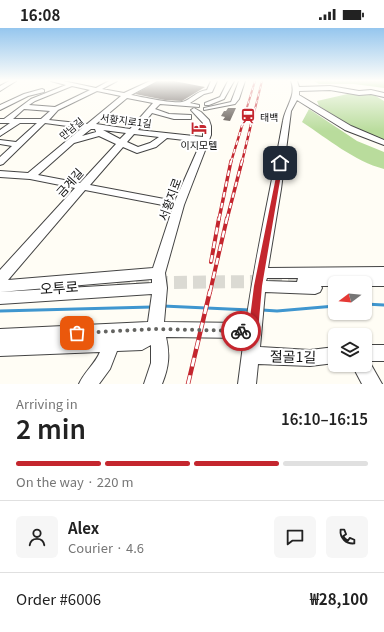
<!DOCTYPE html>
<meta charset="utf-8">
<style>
body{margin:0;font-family:Georgia,"Noto Sans KR",serif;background:#f6f6f6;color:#222;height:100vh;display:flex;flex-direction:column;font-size:15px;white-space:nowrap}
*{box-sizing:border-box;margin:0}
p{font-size:13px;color:#767676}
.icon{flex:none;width:22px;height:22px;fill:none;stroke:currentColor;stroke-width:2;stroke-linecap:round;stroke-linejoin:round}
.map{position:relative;height:356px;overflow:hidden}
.panel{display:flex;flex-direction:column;background:#fff;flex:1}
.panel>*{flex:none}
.needle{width:26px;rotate:254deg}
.controls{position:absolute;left:328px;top:248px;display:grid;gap:8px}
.controls a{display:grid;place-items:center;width:44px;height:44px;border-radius:6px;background:#fff;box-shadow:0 1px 3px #0004;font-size:20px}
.pin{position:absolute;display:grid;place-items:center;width:34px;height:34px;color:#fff;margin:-17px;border-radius:8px;box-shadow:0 2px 6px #0006}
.courier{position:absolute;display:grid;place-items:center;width:40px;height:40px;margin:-20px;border:3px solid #c4262e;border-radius:50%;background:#fff;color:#222;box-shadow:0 1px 5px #0007}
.overview em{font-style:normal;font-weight:600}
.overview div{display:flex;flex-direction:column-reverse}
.overview{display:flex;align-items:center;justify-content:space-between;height:68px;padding:0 16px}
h1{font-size:26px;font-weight:600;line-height:30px}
.bar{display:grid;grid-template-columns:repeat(4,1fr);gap:6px 4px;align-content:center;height:48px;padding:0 16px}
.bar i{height:5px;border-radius:3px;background:#e0e0e0}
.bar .on{background:#c4262e}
.bar p{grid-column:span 4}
.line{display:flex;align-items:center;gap:10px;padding:0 16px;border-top:1px solid #e0e0e0}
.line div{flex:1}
.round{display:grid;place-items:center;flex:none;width:42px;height:42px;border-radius:6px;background:#f6f6f6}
.status{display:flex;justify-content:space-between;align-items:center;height:28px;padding:0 20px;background:#fff;direction:ltr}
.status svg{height:11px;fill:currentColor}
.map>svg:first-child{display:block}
.forest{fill:#b9dc9c}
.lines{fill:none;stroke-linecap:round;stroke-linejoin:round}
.stream{stroke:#3f96cf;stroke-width:3}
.building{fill:#5a524d}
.minor-tunnel{stroke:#dbdad3;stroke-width:13;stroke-dasharray:13 6;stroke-linecap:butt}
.minor-casing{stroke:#444;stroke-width:2}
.minor{fill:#fff;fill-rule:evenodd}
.rail-far4-casing{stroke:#c4262e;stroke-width:2}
.rail-far3-casing{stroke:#c4262e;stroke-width:2.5}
.rail-far2-casing{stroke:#c4262e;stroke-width:3.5}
.rail-far1-casing{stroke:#c4262e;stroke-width:4}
.rail-casing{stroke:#c4262e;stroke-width:4.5}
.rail-far4{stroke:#fff;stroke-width:1;stroke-dasharray:3.5;stroke-linecap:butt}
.rail-far3{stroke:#fff;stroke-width:1.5;stroke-dasharray:4.5;stroke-linecap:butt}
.rail-far2{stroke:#fff;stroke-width:2;stroke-dasharray:5.5;stroke-linecap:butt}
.rail-far1{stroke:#fff;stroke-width:2.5;stroke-dasharray:7;stroke-linecap:butt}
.rail{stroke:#fff;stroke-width:3;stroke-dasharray:9;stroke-linecap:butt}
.route{fill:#c4262e}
.done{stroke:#646461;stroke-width:4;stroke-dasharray:0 7.2}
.labels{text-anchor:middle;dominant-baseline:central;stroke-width:4;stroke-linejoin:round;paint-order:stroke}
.far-poi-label{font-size:10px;fill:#111;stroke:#fff;text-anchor:start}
.far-street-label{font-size:10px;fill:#111;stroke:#fff}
.street-label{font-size:12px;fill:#111;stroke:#fff}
.near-street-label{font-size:14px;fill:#111;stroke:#fff}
</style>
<div class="status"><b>16:08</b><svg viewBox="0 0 49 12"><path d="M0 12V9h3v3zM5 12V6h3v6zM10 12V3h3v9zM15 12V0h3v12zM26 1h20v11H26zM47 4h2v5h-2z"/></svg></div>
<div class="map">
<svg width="384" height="356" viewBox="0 0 384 356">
<rect width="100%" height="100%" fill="#fffdf5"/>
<g class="forest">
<polygon points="314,53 384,53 384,60 354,56 319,56"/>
<polygon points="352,65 374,67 384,73 384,112 354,100 319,78 317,73"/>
<path d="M309,81L357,113L384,124V141C354,133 328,111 302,94Z"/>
</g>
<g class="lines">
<g class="stream">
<polyline points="365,276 384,277"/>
<polyline points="163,278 250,282"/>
<polyline points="262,282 277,283 335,278"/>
<polyline points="0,283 152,279"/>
</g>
</g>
<g class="building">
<polygon points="158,53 174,53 205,59 182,73 165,72 135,66"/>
<polygon points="228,80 236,80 230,93 223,92 225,89 221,88 224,83 226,83"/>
</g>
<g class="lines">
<polyline class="minor-tunnel" points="117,255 304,253"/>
<defs>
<g id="minor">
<polygon points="9,53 16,53 0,63 0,58"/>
<path d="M51,53H63L96,60L109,53H117L102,61L124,65L150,53H157L131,67C142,69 173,76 182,74C191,72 196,63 207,62L211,53H217L212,64L204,66L190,75L199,77V79L160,76L155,81L169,86L191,87V91H174L152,85L138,102L203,109V95L191,82L194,80L201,84L209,92L211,98V107L184,177L165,245L167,260L164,294L246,295C255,228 271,161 283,93C285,79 297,68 291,53H297L299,59L330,58L359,63L371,62L384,65V69L371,66L359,67L330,62L299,63V67L351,98L384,112V117L345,102L297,72L291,83L281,161L268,240L384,239V258H365V255H335V258H321L322,260L320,264L315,266L265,264L260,319L310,322L335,319V335L310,338L258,336L256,356H238L244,310L166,309C170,326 169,339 162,356H144L151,335V317L142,322L117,323L110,341L99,356H79C84,344 95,336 100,324L0,328V301L148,294L152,266L0,276V264L152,255V251L0,264V242L75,160L30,151L0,149V143L28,145L82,100L45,95L3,136L0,137V129L12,118L0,116V112L16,114L37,95H20L0,108V102L10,95H0V91H4L31,71L66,57ZM72,58L90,62L55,79L29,77L35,73ZM97,63L121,68L87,96L49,92L58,82ZM127,70L153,75L130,101L96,96ZM24,81L50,83L41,91H13ZM91,101H95L96,104L82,108ZM103,102L126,105L120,111ZM134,106L159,109L150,115L138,119L127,114ZM99,108L116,116L80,155L38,147L74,115ZM167,110L201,114L175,173L90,157L123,119L137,125L156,119ZM85,162L173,179L153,240L8,252ZM267,250H298L297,254L266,253Z"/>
<polygon points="228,53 234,53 224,71 209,77 205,77 205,75 220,69"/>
<polygon points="239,53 245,53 239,71 235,76 204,82 204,80 231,74"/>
<polygon points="42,61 44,62 44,64 28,68 0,82 0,77 24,66"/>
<polygon points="365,317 384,317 384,333 369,333 382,356 362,356 352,337 365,337"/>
</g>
</defs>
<use href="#minor" class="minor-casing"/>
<use href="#minor" class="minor"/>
<defs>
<g id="rail-far4">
<polyline points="244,89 255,53"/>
<polyline points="253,89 262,53"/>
</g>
<g id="rail-far3">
<polyline points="231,134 245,88"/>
<polyline points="242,134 253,88"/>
</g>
<g id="rail-far2">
<polyline points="219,191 231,133"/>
<polyline points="227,191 242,133"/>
</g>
<g id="rail-far1">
<polyline points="211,234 219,190"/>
<polyline points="210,264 227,190"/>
</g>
<polyline id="rail" points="188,356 210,263"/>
</defs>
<use href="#rail-far4" class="rail-far4-casing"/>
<use href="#rail-far3" class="rail-far3-casing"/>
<use href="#rail-far2" class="rail-far2-casing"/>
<use href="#rail-far1" class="rail-far1-casing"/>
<use href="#rail" class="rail-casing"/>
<use href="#rail-far4" class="rail-far4"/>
<use href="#rail-far3" class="rail-far3"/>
<use href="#rail-far2" class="rail-far2"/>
<use href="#rail-far1" class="rail-far1"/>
<use href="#rail" class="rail"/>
</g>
<linearGradient id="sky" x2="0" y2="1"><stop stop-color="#95c6ee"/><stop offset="0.51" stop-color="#fffefa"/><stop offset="1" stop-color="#fffefa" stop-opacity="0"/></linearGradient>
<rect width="384" height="103" fill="url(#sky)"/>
<path class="route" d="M279,134L283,135L262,258L258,303L256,306C251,308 243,308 238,306L236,303L238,299L249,298L254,258Z"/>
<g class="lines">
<polyline class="done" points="77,305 155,301 241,303"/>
</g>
<defs>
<symbol id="station-bare" viewBox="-9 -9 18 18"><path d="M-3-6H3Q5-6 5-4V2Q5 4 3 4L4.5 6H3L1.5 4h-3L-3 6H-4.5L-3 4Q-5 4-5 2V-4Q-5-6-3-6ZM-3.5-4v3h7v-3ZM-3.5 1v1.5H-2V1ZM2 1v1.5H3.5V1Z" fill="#c4262e" stroke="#fff" stroke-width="2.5" paint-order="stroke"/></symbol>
<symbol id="hotel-bare" viewBox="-9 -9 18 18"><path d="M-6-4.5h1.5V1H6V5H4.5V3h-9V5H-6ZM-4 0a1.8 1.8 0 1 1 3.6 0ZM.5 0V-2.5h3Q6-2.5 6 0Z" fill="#c4262e" stroke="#fff" stroke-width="2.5" paint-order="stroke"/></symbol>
</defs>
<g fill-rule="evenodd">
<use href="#station-bare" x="237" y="77" width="22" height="22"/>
<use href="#hotel-bare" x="188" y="89" width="22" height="22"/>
</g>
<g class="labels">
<g class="far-poi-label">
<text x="260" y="88">태백</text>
<text x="199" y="116" text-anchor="middle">이지모텔</text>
</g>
<g class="far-street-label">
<text transform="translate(126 92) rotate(7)">서황지로1길</text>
<text transform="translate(71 100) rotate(-40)">만남길</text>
</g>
<g class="street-label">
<text transform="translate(69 154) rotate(-48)">금계길</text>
<text transform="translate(169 171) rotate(-70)">서황지로</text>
</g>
<g class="near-street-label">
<text transform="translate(59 259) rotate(-4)">오투로</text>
<text transform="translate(293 328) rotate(1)">절골1길</text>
</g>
</g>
</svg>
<div class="controls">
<a><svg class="needle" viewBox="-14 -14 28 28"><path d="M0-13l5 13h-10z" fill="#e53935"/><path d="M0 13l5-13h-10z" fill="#767676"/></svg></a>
<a><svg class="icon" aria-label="layers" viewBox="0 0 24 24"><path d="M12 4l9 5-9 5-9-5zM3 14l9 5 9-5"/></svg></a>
</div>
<div class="pin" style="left:77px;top:305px;background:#ea580c"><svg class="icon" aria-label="bag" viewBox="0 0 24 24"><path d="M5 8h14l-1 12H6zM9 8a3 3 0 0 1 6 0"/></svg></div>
<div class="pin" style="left:280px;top:135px;background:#1f2937"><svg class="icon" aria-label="home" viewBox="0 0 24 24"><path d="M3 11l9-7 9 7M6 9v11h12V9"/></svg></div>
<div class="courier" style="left:241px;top:303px"><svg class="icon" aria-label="bike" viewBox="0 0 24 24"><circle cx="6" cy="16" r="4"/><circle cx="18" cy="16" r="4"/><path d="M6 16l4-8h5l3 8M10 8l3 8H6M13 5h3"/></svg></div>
</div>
<section class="panel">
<div class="overview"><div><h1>2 min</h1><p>Arriving in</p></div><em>16:10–16:15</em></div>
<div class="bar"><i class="on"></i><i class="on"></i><i class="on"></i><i></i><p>On the way · 220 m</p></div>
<div class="line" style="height:72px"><a class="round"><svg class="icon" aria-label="person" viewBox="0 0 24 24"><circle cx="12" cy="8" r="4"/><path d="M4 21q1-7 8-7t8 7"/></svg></a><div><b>Alex</b><p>Courier · 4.6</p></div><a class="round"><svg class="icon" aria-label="chat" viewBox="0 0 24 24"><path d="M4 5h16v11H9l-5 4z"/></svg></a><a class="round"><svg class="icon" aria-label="phone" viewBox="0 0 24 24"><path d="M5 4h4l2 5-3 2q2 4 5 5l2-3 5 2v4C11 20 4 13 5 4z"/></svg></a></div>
<div class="line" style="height:52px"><div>Order #6006</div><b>₩28,100</b></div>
</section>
